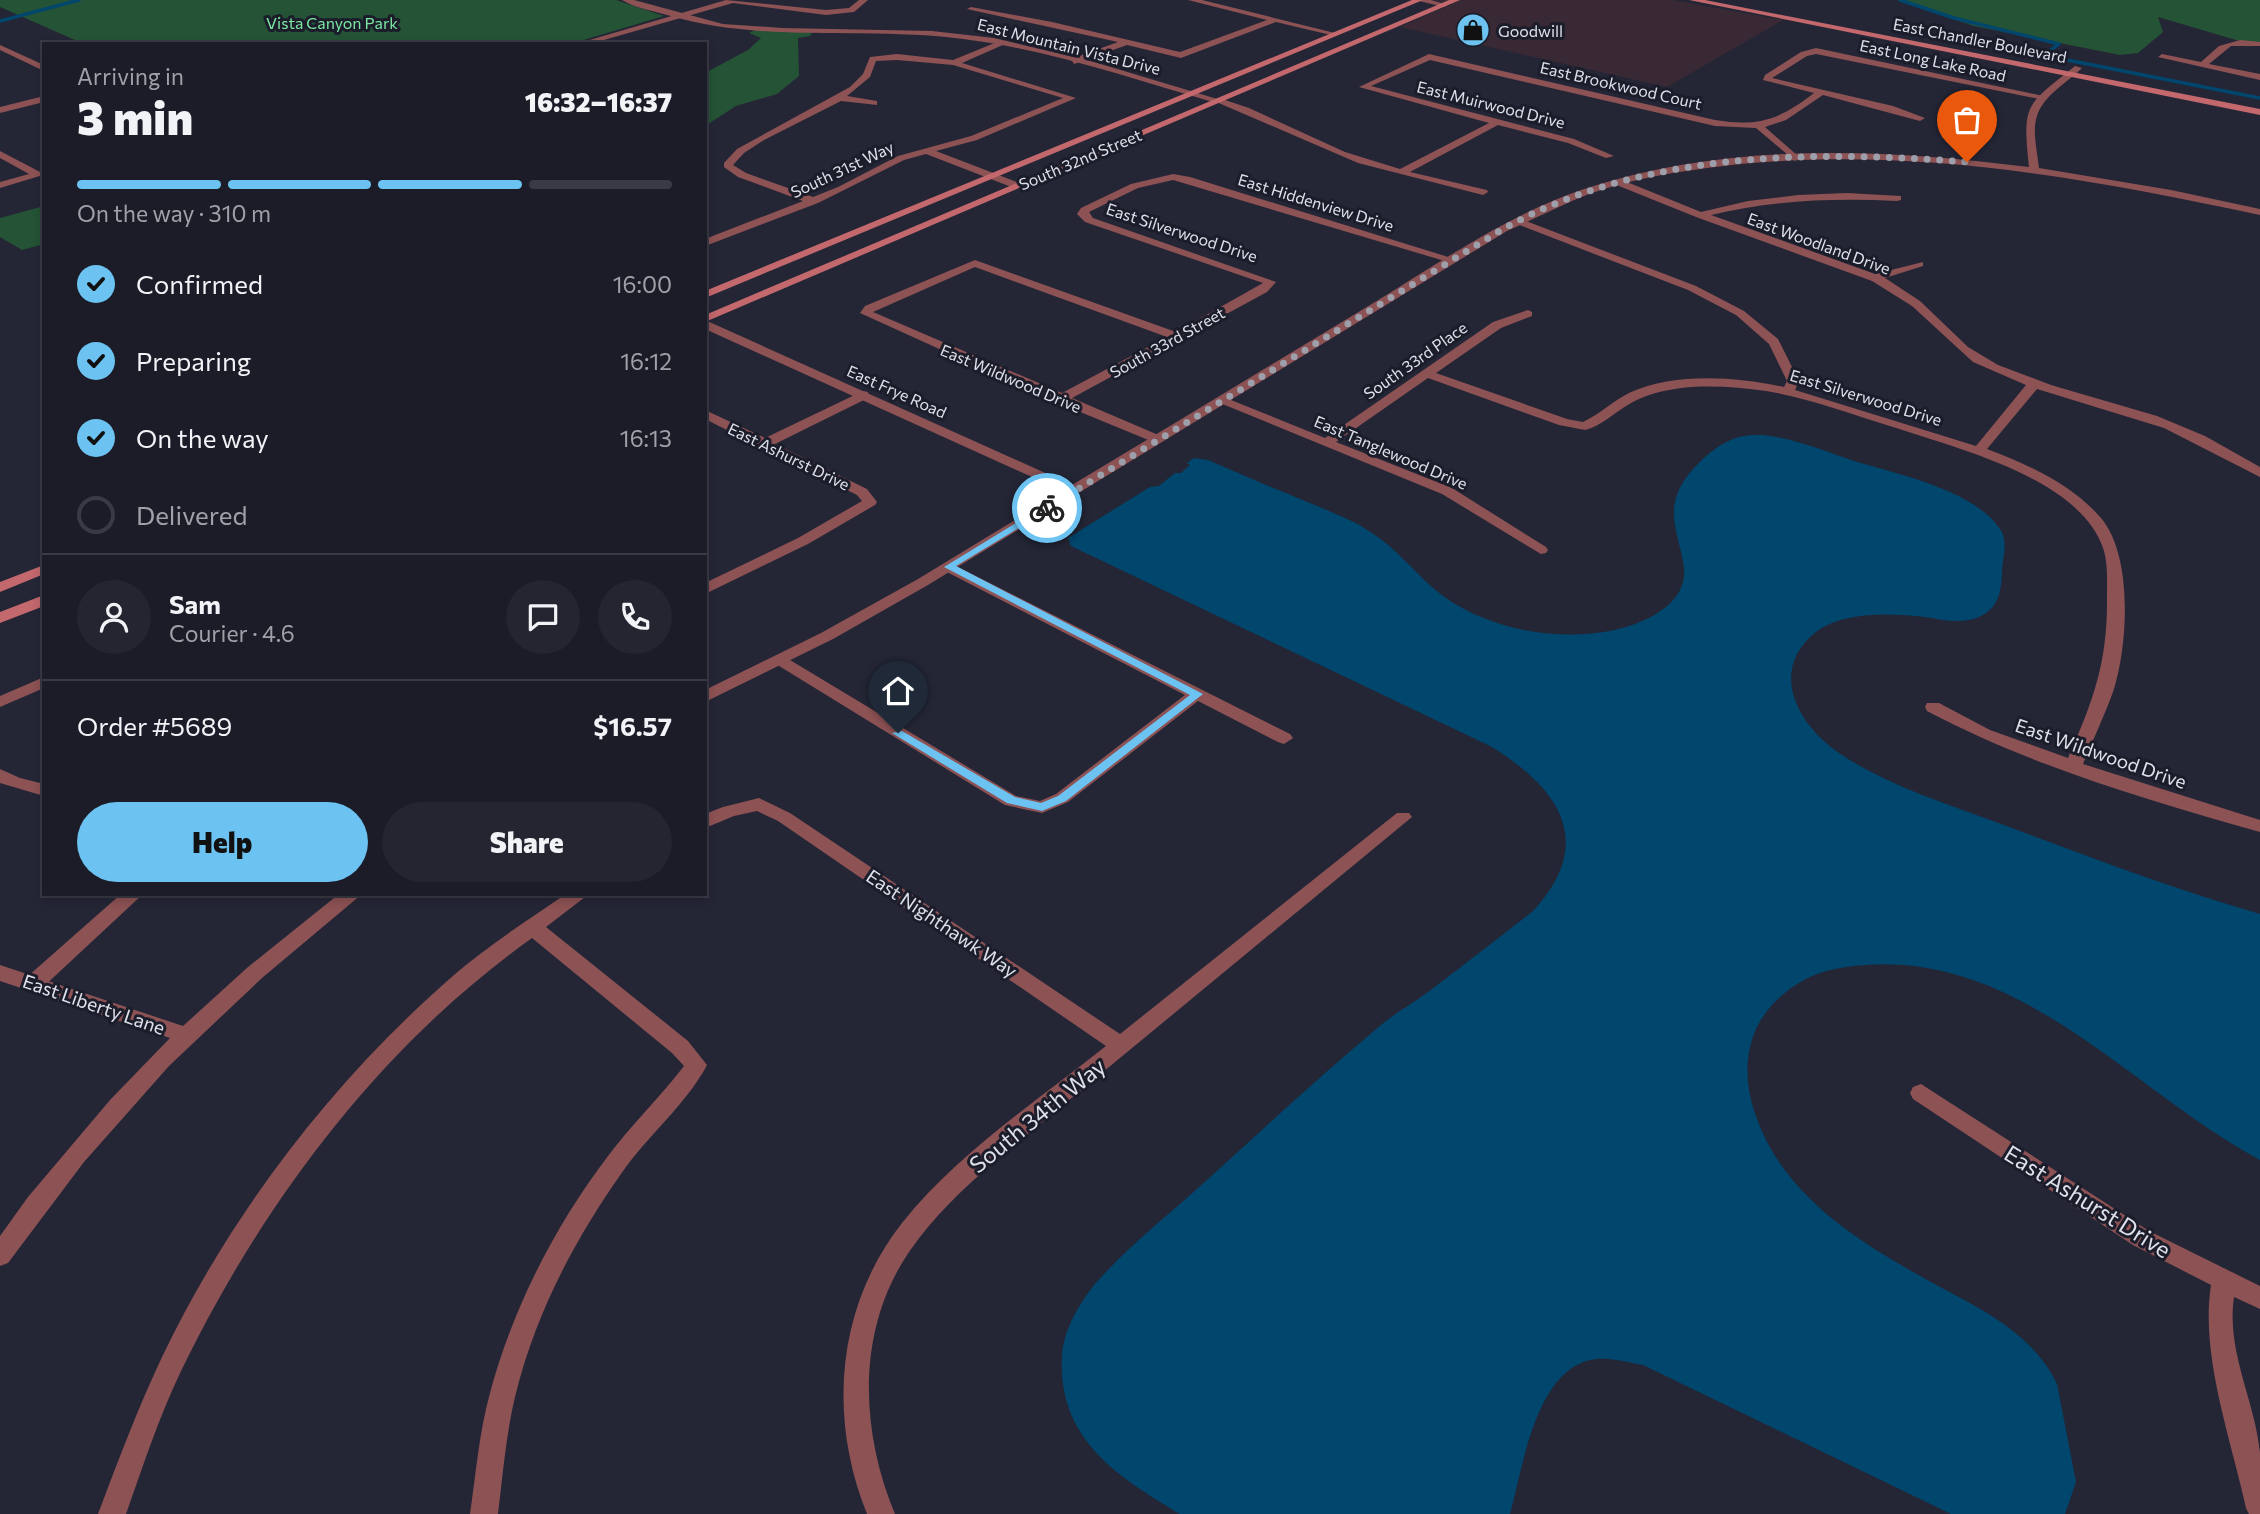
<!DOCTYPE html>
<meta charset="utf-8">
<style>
body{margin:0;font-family:Commissioner,sans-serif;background:#242530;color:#f1f3f6;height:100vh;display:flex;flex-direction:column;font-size:26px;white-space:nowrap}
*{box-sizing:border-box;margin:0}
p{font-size:23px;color:#a0a1a8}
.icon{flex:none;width:38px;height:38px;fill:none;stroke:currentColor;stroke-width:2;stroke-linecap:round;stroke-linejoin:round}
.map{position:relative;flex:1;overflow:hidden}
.drawer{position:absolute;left:42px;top:42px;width:665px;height:854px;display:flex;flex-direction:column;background:#1b1c28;border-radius:0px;box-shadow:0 4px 10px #0003,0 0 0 2px #393a45}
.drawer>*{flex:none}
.pin{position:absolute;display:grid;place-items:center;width:60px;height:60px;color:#fff;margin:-72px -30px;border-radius:50% 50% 50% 0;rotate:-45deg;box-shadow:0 0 7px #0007}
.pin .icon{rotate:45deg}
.courier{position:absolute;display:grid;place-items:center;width:70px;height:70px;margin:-35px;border:5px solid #6cc3f2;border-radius:50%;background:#fff;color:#222;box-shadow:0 2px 9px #0007}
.headline em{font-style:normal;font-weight:800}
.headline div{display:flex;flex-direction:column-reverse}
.headline{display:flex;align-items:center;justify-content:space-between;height:119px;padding:0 35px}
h1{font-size:46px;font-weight:800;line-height:52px}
.bar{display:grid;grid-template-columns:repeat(4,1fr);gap:10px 7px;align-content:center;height:84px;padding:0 35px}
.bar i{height:9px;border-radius:5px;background:#393a45}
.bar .on{background:#6cc3f2}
.bar p{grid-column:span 4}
.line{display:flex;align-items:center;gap:18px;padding:0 35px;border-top:2px solid #393a45}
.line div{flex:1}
.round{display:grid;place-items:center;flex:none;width:74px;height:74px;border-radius:37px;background:#242530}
ol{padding:0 35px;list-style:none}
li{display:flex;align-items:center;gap:21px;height:77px}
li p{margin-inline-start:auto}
li .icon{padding:7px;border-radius:50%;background:#6cc3f2;color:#111;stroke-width:4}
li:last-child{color:#a0a1a8}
li i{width:38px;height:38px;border:4px solid #393a45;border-radius:50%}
.primary-button{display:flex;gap:14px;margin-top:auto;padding:14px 35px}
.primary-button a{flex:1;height:80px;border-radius:42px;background:#6cc3f2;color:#111;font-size:28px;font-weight:800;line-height:80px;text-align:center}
.primary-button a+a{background:#242530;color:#f1f3f6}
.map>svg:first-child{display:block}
.commercial{fill:#392934}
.green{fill:#245335}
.water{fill:#00466d}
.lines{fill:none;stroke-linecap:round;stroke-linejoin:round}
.stream{stroke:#00466d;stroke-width:3.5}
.minor{fill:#8c5254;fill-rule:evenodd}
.tertiary{fill:#8c5254;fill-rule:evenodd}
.secondary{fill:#c3686d;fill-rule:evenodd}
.route{fill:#6cc3f2}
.done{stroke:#9d9fab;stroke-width:7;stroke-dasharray:0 12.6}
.labels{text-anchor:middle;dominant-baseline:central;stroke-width:6;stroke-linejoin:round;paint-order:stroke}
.far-park-label{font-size:16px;fill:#7ce8a2;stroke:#1b1d2b}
.far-poi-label{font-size:16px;fill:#dee0ea;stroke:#1b1d2b;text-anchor:start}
.far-street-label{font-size:16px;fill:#dee0ea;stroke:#1b1d2b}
.street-label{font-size:19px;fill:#dee0ea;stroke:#1b1d2b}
.near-street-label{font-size:23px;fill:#dee0ea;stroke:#1b1d2b}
</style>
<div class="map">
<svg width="2260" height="1514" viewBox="0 0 2260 1514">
<rect width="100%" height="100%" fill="#242636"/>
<polygon class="commercial" points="1433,0 1673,0 1783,20 1667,87 1400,27 1452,4"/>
<g class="green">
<polygon points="0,0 616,0 664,16 570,44 84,44 0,7"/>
<polygon points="1897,0 2260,0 2260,44 2236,40 2158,17 2163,32 2138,53 2120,55 1974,26"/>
<polygon points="757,29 813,31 810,36 798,38 799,76 777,94 736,106 705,126 705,73 748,50 761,38 749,33"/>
<polygon points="44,206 44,244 22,250 0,237 0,218"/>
</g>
<path class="water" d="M1762,435C1794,438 1824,451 1854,461C1897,474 1974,490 2000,529C2009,541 2002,560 2002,573C2001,591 1999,607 1981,616C1963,625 1943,620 1925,617C1893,613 1843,611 1816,632C1768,670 1797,724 1839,753C1888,786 1948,804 2004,825C2089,857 2173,889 2260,914V1160C2123,1086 2009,936 1835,969C1801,975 1766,1002 1754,1034C1743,1063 1747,1092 1757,1119C1787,1202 1869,1248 1942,1288C1986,1311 2035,1337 2057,1384L2076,1482L2065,1514H1951L1643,1365C1627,1362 1607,1356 1590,1360C1535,1373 1523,1467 1510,1514H1180C1117,1476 1057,1439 1062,1355C1064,1329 1079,1304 1095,1284C1128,1246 1170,1214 1207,1180C1264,1128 1321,1075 1381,1025C1394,1014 1410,1005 1424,995C1461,967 1497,939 1533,911C1597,842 1559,788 1490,746L1071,546L1068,538L1150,487L1159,486L1175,473H1181L1190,465L1187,463L1194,458L1208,460C1240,474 1273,488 1305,501C1328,511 1352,519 1372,533C1395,548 1411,568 1431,586C1476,627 1551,642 1610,631C1640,625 1688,606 1684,568C1682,549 1673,529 1674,510C1675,488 1690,471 1705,457C1724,441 1737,434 1762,435Z"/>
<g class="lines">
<g class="stream">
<polyline points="1900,0 1954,18 2059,44 2044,55 2047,56 2260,98"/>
<polyline points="0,21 79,0"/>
</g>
<g class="minor">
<polygon points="726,0 826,10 849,8 859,0 868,0 854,12 826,15 733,3 590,44 576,44"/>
<polygon points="1188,0 1202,0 1339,34 1335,36 1276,22 1181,58 1127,45 1074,64 1071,59 1118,42 967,9 971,7 1052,22 1180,52 1267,20"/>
<polygon points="1415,0 1431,0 1448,5 1444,7"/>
<path d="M1002,40L1005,44L962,63L1076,98L977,140L936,151L1022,184V188H1014L926,154L904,160L818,203L705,246V239L803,201L738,177L724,167V163L737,149L850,87L863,74L870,57L897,54L953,60ZM897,60L953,65L1063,98L971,136L898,156L838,187L813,197L746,173L733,165L744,153L764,140L841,101L877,105V101L847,96L870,77L876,61Z"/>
<polygon points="2240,40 2260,42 2260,46 2231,46 2209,64 2260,74 2260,80 2158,57 2162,54 2201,62 2219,46"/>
<polygon points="0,45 44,65 44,71 0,50"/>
<path d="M1816,48L2048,97L2044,100L1816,54L1807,56L1772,78L1893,106L1925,118L1920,121L1823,95L1786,120L1765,127L1798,156L1800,158L1795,161L1756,128L1715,126L1430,60L1371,86L1574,139L1614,156L1606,158L1568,143L1498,125L1410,172L1487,190L1488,192L1483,195L1358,163L1214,101L1219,98L1249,108L1345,152L1400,169L1489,123L1359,87L1429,54L1715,120C1758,127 1779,120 1814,93L1763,80L1765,75L1801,52Z"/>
<polygon points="44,96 44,102 0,113 0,107"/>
<polygon points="0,151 42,173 43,175 0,188 0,182 29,174 0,158"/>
<path d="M1173,174L1190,177L1458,260L1448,262L1173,180L1138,188L1089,212L1093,218L1276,282L1267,292L1072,398L1163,437L1165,440L1158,444L1056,402L860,313L865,306L975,260L1176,332L1263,283L1085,222L1077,214L1081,208L1131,184ZM975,267L1167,337L1062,393L873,312Z"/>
<path d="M1614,180H1622L1701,212L1748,201L1798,195L1847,193L1901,196V200L1897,201C1835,198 1772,200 1711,215L1875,274L1923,262V266L1885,278L1920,301L1968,347L1998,365L2051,385L2157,416L2205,436L2260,467V477L2164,428L2037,389L1987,449C2027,464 2072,484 2101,518C2133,556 2128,644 2114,689C2105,715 2093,739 2083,764L2260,820V832C2147,800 2031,766 1927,711L1925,707L1927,703H1939L1990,730L2068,758C2094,699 2108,661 2107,595C2107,580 2108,562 2103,548C2079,478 1956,448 1893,427C1851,414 1809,398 1766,391C1738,387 1709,385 1681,388C1661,391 1643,395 1626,406C1613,414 1601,426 1585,430L1559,425L1428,378L1336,442L1452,488L1546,547L1548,550L1546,553L1541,554L1442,494L1215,401L1216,398H1226L1325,438L1493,322L1528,310L1532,312V316L1501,328L1436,373L1567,419L1583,422C1600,414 1613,401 1629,393C1676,372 1735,377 1784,387L1787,381L1769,344L1736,315L1688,290L1514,223L1513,221L1518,218L1696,286L1744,311L1778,339L1799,381L1795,390L1976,446L2026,385L1973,362L1912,306L1872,281L1696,217L1614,184Z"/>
<polygon points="863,391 868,392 868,398 775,444 867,489 877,502 875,505 808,544 705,594 705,583 798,538 862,501 857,495 705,419 705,410 765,438"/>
<polygon points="948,562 1290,734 1293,738 1284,744 1278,742 1198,701 1068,802 1042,813 1005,805 771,661 773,657 785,657 1016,796 1040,801 1056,794 1185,695 943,570 940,567"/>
<polygon points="44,677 44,688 0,707 0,696"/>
<polygon points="0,769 20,778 44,784 44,796 0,783"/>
<path d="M759,798L790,813L1120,1034L1397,813H1409L1412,817L994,1162C963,1189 933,1217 909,1252C856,1330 860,1430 895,1514H867C828,1418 836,1307 902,1223C958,1153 1037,1101 1106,1046L778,821L757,811L734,816L705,828V814L723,807Z"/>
<polygon points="121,894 143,894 41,989 34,991 27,989 24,983 27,977"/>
<path d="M566,894H589L546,927L688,1041L707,1065C686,1105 647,1136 621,1174C574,1241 536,1313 516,1393C506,1433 503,1473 498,1514H470C476,1473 479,1433 490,1393C513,1307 555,1226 608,1156C632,1124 660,1097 684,1066L672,1053L532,938C380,1046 262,1204 181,1371C159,1417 143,1466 126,1514H98C118,1461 138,1408 162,1357C231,1213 333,1080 454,975C489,945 528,920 566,894Z"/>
<path d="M1921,1084L2149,1231L2260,1286V1309L2234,1297C2226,1352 2255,1400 2260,1453C2260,1473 2260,1494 2260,1514H2249L2246,1508C2231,1439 2200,1355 2211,1285L2133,1245L1913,1099L1910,1093L1913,1087Z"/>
</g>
<g class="tertiary">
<path d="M622,0H634L723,24L783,28L932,31L994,38L1094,62L1224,101L1216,103C1132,79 1050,50 963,39C864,26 764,44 667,15C653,11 635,8 622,0Z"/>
<path d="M2075,66L2082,68C2074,76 2065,82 2056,90C2027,115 2035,134 2039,168L2171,190L2260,209V215C2084,177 1904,145 1724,166C1679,171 1631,179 1589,194C1561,205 1534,219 1507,231L928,585L833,639L705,702V690L821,633L918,579L1063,491L705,329V320L1072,485C1173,424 1274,363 1375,302C1442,261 1509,214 1584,189C1726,142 1882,148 2029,167C2022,102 2026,106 2075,66Z"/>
<polygon points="339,894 362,894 262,978 169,1066 84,1162 8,1263 0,1266 0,1236 28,1197 110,1100 170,1038 0,981 0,965 183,1026 248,967"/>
</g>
<g class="secondary">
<polygon points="1412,0 1423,0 705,298 705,291"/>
<polygon points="1449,0 1460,0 705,322 705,315"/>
<polygon points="1689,0 1705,0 2260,109 2260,115"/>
<polygon points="44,565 44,574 0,592 0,582"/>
<polygon points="44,595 44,606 0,623 0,612"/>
</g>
</g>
<polygon class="route" points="1044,506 1052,508 956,566 1203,694 1066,801 1042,811 1007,803 892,733 902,731 1015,797 1041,803 1058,796 1190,695 944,567"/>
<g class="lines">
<path class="done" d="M1047,508L1503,229C1642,151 1812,150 1967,162"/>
</g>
<defs>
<symbol id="shop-disc" viewBox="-11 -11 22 22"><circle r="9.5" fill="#6cc3f2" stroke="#1b1d2b"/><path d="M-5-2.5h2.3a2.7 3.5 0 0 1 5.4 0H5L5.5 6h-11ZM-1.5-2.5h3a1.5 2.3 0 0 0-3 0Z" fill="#111"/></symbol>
</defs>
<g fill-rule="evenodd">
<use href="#shop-disc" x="1454" y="11" width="38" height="38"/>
</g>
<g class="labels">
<g class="far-park-label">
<text x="332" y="22">Vista Canyon Park</text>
</g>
<g class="far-poi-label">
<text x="1498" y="30">Goodwill</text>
</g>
<g class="far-street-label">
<text transform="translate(1980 40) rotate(11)">East Chandler Boulevard</text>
<text transform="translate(1069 46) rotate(14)">East Mountain Vista Drive</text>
<text transform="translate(1933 60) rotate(12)">East Long Lake Road</text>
<text transform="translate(1621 85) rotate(13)">East Brookwood Court</text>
<text transform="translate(1491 104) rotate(14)">East Muirwood Drive</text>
<text transform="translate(1080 159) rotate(-23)">South 32nd Street</text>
<text transform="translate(842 169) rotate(-25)">South 31st Way</text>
<text transform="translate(1316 202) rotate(17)">East Hiddenview Drive</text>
<text transform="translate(1182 232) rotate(18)">East Silverwood Drive</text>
<text transform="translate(1819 243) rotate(20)">East Woodland Drive</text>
<text transform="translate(1167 342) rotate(-29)">South 33rd Street</text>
<text transform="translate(1415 360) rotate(-35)">South 33rd Place</text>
<text transform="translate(1011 378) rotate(23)">East Wildwood Drive</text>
<text transform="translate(897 391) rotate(24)">East Frye Road</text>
<text transform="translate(1866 397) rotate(17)">East Silverwood Drive</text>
<text transform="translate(1391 452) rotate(23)">East Tanglewood Drive</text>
<text transform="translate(789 456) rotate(26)">East Ashurst Drive</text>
</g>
<g class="street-label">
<text transform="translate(2101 753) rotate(19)">East Wildwood Drive</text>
<text transform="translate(942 923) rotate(34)">East Nighthawk Way</text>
<text transform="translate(94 1004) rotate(19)">East Liberty Lane</text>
</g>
<g class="near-street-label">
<text transform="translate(1037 1115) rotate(-39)">South 34th Way</text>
<text transform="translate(2088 1201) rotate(32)">East Ashurst Drive</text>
</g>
</g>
</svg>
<div class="pin" style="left:1967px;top:162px;background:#ea580c"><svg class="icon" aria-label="bag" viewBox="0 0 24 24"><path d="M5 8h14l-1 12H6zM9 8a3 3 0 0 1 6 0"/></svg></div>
<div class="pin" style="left:898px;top:733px;background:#1f2937"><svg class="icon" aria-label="home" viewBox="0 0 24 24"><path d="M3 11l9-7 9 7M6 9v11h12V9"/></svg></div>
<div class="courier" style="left:1047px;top:508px"><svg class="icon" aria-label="bike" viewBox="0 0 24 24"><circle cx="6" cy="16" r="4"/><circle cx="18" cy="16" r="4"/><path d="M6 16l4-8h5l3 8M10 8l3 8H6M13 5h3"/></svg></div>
<section class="drawer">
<div class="headline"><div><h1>3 min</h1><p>Arriving in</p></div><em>16:32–16:37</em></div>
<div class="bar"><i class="on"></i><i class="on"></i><i class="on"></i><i></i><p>On the way · 310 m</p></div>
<ol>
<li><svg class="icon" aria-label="check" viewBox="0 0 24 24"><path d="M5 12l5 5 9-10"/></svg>Confirmed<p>16:00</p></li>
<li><svg class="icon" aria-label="check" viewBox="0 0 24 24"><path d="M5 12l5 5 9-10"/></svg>Preparing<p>16:12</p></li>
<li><svg class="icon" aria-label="check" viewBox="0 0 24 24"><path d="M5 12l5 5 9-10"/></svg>On the way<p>16:13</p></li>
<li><i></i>Delivered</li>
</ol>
<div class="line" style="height:126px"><a class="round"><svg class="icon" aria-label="person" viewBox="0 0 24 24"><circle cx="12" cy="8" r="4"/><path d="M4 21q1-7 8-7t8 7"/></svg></a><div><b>Sam</b><p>Courier · 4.6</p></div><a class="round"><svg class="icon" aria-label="chat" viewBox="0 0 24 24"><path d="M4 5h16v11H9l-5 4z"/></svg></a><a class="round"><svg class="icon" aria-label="phone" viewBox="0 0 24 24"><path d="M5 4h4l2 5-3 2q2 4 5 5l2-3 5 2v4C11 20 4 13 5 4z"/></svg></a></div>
<div class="line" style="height:91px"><div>Order #5689</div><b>$16.57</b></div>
<div class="primary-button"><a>Help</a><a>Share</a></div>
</section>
</div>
